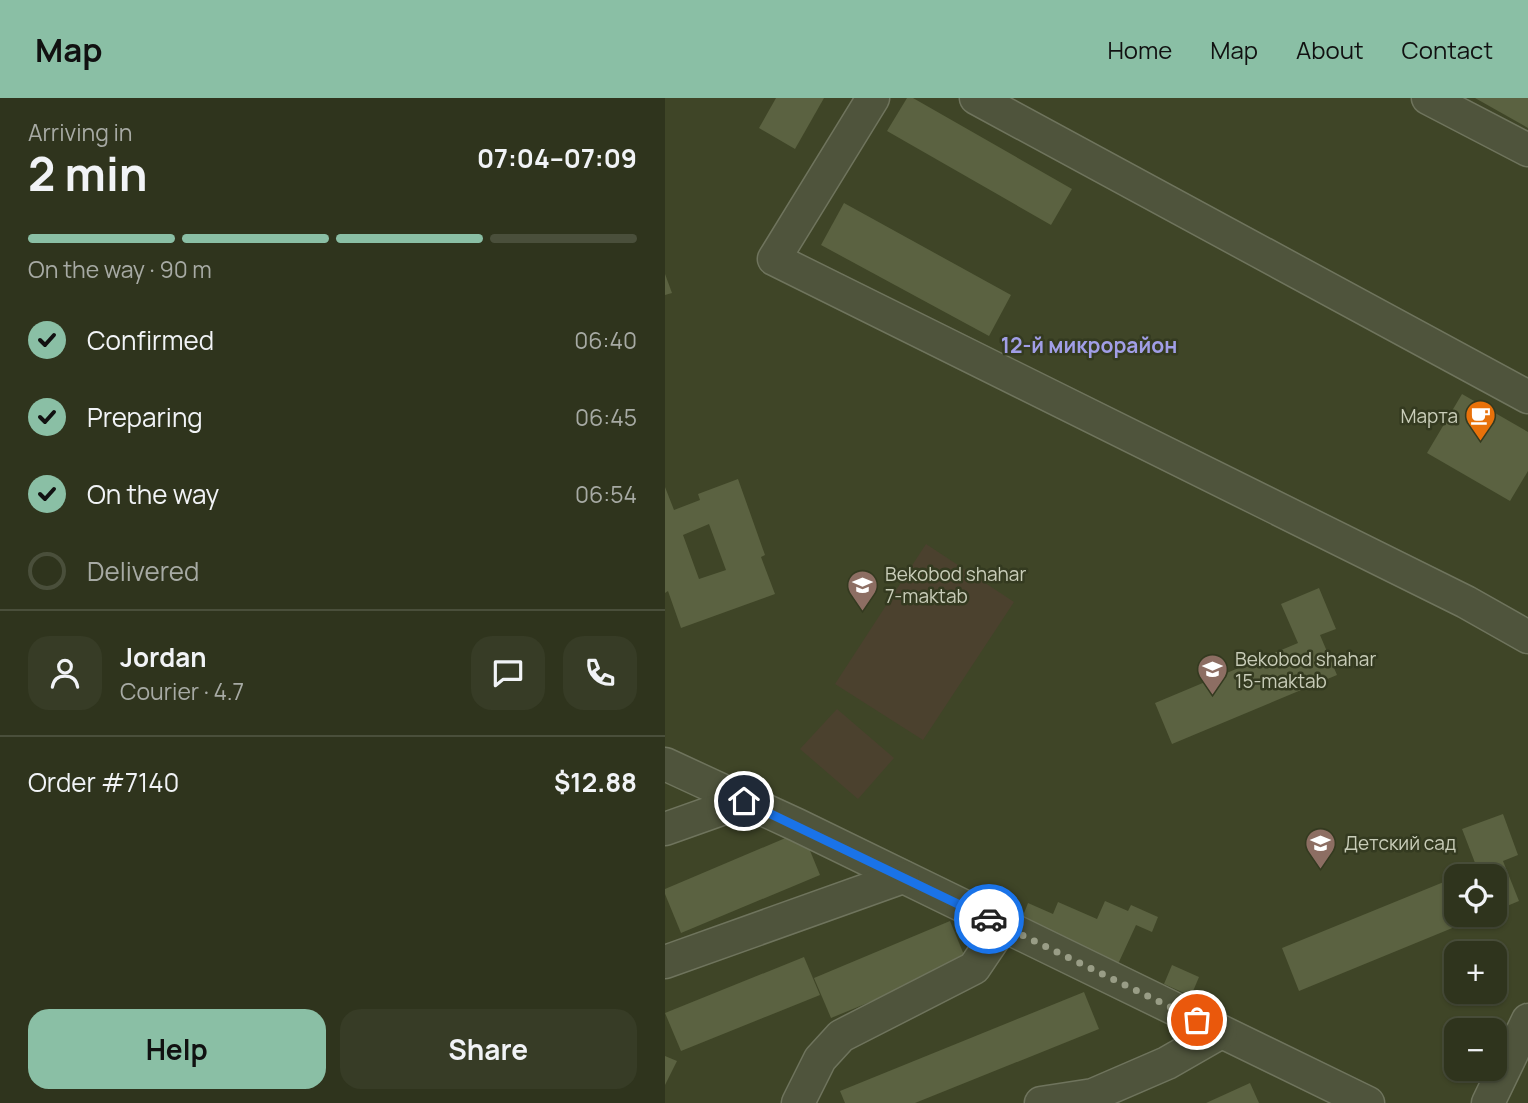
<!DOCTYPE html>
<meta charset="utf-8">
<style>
body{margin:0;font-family:Manrope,sans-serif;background:#373c26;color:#f1f3f6;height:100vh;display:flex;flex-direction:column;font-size:26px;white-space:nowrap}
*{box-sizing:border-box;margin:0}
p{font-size:23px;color:#a7aaa4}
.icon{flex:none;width:38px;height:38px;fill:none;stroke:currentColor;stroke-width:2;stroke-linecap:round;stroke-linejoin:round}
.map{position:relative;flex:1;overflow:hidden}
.side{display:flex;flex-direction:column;background:#2f341d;width:665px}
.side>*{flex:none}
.tools{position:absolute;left:779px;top:766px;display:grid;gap:14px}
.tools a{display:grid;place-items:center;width:63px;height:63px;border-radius:14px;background:#2f341d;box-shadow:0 2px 5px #0004,0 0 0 2px #4a4f3b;font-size:35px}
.pin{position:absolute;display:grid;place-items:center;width:60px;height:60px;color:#fff;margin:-30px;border:4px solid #fff;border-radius:50%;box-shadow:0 2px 7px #0007}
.courier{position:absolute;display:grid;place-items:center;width:70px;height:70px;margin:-35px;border:5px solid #1a73e8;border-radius:50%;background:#fff;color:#222;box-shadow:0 2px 9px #0007}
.head em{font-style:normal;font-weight:700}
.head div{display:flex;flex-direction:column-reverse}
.head{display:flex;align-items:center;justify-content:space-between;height:119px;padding:0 28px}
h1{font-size:46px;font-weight:700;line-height:52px}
.bar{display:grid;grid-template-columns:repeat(4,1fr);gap:10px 7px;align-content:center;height:84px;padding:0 28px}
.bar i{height:9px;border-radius:5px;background:#4a4f3b}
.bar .current{background:#8abfa5}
.bar p{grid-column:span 4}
.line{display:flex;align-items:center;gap:18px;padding:0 28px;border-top:2px solid #4a4f3b}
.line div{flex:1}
.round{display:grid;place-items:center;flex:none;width:74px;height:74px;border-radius:21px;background:#373c26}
ol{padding:0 28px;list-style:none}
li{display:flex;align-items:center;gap:21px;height:77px}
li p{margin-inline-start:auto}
li .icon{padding:7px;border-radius:50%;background:#8abfa5;color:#111;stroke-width:4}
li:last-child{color:#a7aaa4}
li i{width:38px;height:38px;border:4px solid #4a4f3b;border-radius:50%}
.action{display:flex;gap:14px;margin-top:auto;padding:14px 28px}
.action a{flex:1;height:80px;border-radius:21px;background:#8abfa5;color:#111;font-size:28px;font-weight:700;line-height:80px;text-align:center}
.action a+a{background:#373c26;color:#f1f3f6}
header{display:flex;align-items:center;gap:42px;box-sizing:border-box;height:98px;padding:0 35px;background:#8abfa5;color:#111}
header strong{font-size:33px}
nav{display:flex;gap:38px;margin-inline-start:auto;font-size:24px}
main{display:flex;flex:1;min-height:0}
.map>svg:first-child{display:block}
.green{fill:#4b412e}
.building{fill:#5b6241;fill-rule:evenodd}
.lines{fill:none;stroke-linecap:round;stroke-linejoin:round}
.minor-casing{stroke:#6f745d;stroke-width:35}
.minor{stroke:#4f543c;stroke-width:32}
.done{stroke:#999d86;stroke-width:7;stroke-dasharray:0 12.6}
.route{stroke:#1a73e8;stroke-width:9}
.labels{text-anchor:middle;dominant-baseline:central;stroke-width:5;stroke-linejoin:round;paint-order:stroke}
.poi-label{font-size:19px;fill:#c9cdb9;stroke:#343a20;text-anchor:start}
.neighbourhood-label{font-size:21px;font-weight:bold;fill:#a19ee6;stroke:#343a20}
</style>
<header>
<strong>Map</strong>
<nav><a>Home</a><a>Map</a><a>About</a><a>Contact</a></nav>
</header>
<main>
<section class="side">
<div class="head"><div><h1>2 min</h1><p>Arriving in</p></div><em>07:04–07:09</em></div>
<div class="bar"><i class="current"></i><i class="current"></i><i class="current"></i><i></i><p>On the way · 90 m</p></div>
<ol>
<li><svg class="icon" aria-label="check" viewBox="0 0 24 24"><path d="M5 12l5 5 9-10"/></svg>Confirmed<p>06:40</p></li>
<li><svg class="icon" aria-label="check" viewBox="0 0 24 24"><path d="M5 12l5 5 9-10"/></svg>Preparing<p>06:45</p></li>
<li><svg class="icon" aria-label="check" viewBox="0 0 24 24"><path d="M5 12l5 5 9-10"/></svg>On the way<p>06:54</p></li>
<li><i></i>Delivered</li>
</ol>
<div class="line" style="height:126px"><a class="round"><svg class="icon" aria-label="person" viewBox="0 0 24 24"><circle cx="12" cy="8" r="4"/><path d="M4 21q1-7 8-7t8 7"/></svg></a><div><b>Jordan</b><p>Courier · 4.7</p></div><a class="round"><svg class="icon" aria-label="chat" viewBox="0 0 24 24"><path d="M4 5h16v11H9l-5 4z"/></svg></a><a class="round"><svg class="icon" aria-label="phone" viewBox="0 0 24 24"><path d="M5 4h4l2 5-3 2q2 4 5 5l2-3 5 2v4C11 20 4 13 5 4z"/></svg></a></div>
<div class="line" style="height:91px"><div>Order #7140</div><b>$12.88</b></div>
<div class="action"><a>Help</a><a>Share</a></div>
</section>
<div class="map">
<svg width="863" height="1005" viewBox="0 0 863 1005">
<rect width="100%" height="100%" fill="#3f4527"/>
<g class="green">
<polygon points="261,446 349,504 258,642 170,586"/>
<polygon points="172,611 229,660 193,701 135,651"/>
</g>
<g class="building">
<polygon points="111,0 159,0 130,51 94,30"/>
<polygon points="242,0 248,0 407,91 386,127 222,33"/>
<polygon points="810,0 863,0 863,30"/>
<polygon points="179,105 346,197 324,238 156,147"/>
<polygon points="0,176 7,195 0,197"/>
<polygon points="797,296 863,334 863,373 845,403 762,355"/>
<path d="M73,381L100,457L96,459L110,496L16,530L3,493L0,495V389L9,412L35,402L33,396ZM44,426L61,472L34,481L18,437Z"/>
<polygon points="654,490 671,531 655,537 672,577 507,646 490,605 633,545 616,506"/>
<polygon points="838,716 853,757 838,763 854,803 830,813 830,779 792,779 812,770 797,731"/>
<polygon points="137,733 155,777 16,835 0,796 0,791"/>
<polygon points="791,779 791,817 819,817 634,893 617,850"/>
<polygon points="440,803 463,813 466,807 493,819 487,834 471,827 453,866 356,823 363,805 388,816 393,804 432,821"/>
<polygon points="285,823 302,864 166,920 149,880"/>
<polygon points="139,859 155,897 16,953 0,915"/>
<polygon points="507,867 534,879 526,898 499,886"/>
<polygon points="419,894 434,931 250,1005 180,1005 175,993"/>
<polygon points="0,958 12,963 0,987"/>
<polygon points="585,985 594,1005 541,1005"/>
</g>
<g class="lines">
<defs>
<g id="minor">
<polyline points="208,0 109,161 801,504 863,539"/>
<polyline points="311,0 863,299"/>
<polyline points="763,0 863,52"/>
<polyline points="0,666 132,727 703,1005"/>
<polyline points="0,731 79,703"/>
<polyline points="0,864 238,779"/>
<polyline points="133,1005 155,961 176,938 309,870 338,827"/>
<polyline points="376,1005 428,997 502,965 556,934"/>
<polyline points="823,1005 863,922"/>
</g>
</defs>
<use href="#minor" class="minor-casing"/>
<use href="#minor" class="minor"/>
</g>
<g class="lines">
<polyline class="done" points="324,821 532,922"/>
<polyline class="route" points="79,703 324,821"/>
</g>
<defs>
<symbol id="cafe-pin" viewBox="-11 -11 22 30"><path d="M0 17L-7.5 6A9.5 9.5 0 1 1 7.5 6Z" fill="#e8710a" stroke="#343a20"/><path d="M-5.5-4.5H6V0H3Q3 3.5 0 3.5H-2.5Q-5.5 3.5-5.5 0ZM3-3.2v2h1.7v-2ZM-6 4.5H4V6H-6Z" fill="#fff"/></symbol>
<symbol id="school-pin" viewBox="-11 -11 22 30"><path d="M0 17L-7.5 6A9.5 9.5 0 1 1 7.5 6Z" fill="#8d6e63" stroke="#343a20"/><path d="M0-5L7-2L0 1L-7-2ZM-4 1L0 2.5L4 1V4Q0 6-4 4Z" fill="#fff"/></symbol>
</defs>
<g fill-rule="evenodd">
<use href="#cafe-pin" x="798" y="300" width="35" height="47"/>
<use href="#school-pin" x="180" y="470" width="35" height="47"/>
<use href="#school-pin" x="530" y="554" width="35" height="47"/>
<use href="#school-pin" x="638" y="728" width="35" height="47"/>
</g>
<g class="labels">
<g class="poi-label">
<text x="793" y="318" text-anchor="end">Марта</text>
<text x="220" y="476">Bekobod shahar<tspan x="220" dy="22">7-maktab</tspan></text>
<text x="570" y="561">Bekobod shahar<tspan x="570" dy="22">15-maktab</tspan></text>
<text x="679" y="745">Детский сад</text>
</g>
<g class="neighbourhood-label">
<text x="424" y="247">12-й микрорайон</text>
</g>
</g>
</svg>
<div class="tools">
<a><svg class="icon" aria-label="locate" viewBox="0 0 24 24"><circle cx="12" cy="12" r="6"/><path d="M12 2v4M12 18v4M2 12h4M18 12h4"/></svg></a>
<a>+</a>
<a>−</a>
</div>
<div class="pin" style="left:532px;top:922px;background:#ea580c"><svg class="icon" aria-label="bag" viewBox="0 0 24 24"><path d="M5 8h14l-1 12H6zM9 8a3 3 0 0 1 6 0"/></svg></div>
<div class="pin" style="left:79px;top:703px;background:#1f2937"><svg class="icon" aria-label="home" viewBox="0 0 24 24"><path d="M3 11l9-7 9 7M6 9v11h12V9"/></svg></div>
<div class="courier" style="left:324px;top:821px"><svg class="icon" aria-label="car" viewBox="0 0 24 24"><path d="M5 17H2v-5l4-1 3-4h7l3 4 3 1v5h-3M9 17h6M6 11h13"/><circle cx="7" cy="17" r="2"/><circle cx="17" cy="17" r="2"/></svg></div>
</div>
</main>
